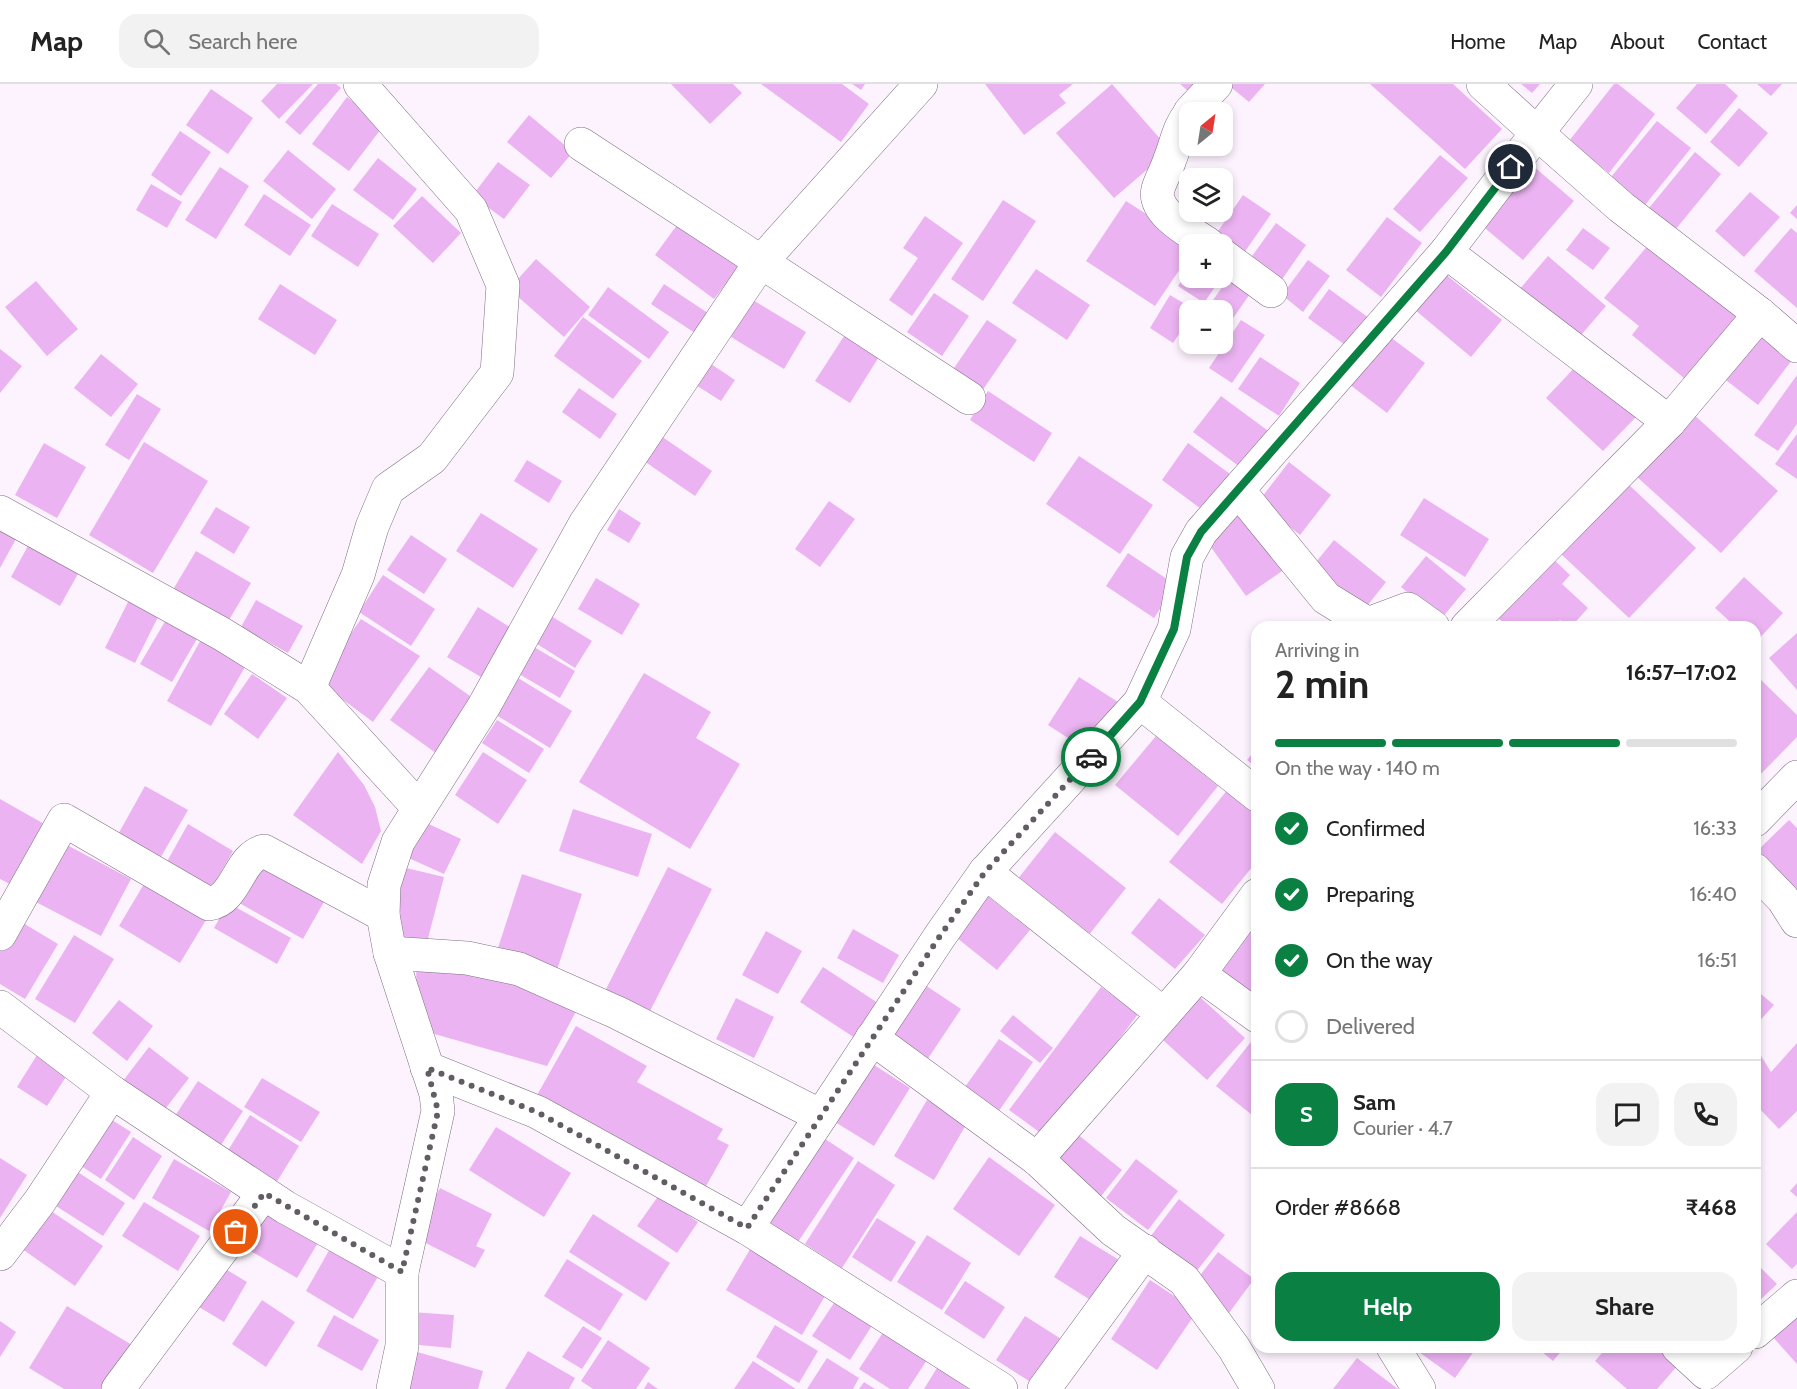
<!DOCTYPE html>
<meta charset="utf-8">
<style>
body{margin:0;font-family:Cabin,sans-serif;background:#f2f2f2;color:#222;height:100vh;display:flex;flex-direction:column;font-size:22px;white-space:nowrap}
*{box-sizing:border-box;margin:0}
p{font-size:20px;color:#767676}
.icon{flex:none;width:33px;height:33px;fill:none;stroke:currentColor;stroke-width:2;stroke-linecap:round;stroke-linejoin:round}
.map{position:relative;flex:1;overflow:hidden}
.sheet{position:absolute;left:1251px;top:537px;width:510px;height:732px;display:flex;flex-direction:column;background:#fff;border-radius:18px;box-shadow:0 3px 9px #0003}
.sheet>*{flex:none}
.needle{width:39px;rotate:30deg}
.buttons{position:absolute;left:1179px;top:18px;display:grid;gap:12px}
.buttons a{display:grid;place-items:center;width:54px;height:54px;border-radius:12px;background:#fff;box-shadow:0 3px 9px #0003;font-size:30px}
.pin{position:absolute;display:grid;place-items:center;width:51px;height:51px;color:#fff;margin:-26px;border:3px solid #fff;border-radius:50%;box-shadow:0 2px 6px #0007}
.courier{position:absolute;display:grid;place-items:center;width:60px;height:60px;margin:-30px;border:4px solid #0b8043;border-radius:50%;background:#fff;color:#222;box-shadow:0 2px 8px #0007}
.summary em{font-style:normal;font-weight:800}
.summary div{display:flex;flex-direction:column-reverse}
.summary{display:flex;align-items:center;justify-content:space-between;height:102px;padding:0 24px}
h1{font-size:39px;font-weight:800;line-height:45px}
.bar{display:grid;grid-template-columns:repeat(4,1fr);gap:9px 6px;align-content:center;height:72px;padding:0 24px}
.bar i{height:8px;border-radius:4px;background:#e0e0e0}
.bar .on{background:#0b8043}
.bar p{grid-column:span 4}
.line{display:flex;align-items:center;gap:15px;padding:0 24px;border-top:2px solid #e0e0e0}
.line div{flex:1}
.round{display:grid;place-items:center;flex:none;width:63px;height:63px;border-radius:18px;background:#f2f2f2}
ol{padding:0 24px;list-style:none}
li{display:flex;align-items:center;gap:18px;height:66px}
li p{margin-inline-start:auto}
li .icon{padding:6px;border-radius:50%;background:#0b8043;color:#fff;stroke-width:4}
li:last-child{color:#767676}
li i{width:33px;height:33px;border:3px solid #e0e0e0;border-radius:50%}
.primary-button{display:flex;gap:12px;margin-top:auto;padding:12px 24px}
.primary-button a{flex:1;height:69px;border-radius:18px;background:#0b8043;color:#fff;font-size:24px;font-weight:800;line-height:69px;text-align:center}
.primary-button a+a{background:#f2f2f2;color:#222}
header{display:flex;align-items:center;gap:36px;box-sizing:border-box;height:84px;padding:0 30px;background:#fff;border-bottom:2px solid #e0e0e0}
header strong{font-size:28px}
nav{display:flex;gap:33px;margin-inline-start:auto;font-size:21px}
.search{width:420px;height:54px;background:#f2f2f2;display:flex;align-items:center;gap:15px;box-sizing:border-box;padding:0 21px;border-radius:18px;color:#767676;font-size:22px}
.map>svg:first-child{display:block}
.building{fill:#ebb3f1}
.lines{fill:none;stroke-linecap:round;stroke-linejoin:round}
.minor-casing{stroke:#7e7080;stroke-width:34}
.minor{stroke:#fff;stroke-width:33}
.done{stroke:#625c63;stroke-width:6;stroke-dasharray:0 10.8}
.route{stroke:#0b8043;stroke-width:8}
</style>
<header>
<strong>Map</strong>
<div class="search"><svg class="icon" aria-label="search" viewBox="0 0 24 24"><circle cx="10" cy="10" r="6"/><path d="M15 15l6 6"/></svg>Search here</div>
<nav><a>Home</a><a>Map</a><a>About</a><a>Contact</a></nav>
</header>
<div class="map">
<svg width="1797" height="1305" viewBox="0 0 1797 1305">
<rect width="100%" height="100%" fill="#fdf3fe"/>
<g class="building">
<polygon points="277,0 313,0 279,35 261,17"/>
<polygon points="318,0 336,0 341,4 300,51 285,38"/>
<polygon points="671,0 733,0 742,9 710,40"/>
<polygon points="761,0 842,0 869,20 841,58"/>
<polygon points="852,0 865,0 861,6"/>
<polygon points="985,0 1073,0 1059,11 1066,19 1024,51"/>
<polygon points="1112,0 1170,66 1114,114 1056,49"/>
<polygon points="1180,0 1194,0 1188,7"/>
<polygon points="1227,0 1265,0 1249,18"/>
<polygon points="1370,0 1453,0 1502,45 1465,85"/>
<polygon points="1521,0 1540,0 1532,9"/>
<polygon points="1614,0 1618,0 1655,30 1609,89 1569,57"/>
<polygon points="1697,0 1725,0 1738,12 1706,50 1676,24"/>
<polygon points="1757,0 1782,0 1771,12"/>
<polygon points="211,5 253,34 228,70 186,41"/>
<polygon points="347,13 384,41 349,87 312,60"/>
<polygon points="1739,24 1768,49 1739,83 1710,58"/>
<polygon points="529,31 573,68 551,94 507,58"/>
<polygon points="1657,37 1691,64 1645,121 1611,93"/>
<polygon points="180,47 211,68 181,112 151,91"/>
<polygon points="288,66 336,105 312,135 263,97"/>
<polygon points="1695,68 1721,90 1675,146 1649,124"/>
<polygon points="1440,71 1468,94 1420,148 1393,125"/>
<polygon points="378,74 417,105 393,136 353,106"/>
<polygon points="1525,75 1574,117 1523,176 1474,135"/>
<polygon points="498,78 530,101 504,135 472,112"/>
<polygon points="220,83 249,102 216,155 185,136"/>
<polygon points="151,100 182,118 167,144 136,126"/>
<polygon points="1750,108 1780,133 1744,173 1715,147"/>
<polygon points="264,110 311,141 290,172 244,141"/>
<polygon points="1243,111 1271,130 1237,179 1209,160"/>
<polygon points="422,112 461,149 433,179 393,142"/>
<polygon points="1003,116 1036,137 983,217 951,195"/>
<polygon points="1126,117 1193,160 1190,160 1190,170 1155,222 1086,177"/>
<polygon points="332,120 379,150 358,183 311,152"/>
<polygon points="1797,121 1797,135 1790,129"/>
<polygon points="925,132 963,159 912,232 889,216 918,174 903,164"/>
<polygon points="1387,133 1422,159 1381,213 1346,186"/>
<polygon points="680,137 740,181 714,215 655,171"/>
<polygon points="1276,139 1306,161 1278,201 1247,179"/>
<polygon points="1583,144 1610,164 1593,186 1566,166"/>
<polygon points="1791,144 1797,149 1797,224 1754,187"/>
<polygon points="1649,160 1742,237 1690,299 1632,251 1639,242 1604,214"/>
<polygon points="1548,172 1606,222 1576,257 1518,207"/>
<polygon points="536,175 590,223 564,253 509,205"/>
<polygon points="1308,176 1330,192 1303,228 1282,211"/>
<polygon points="1036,185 1090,221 1067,256 1012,219"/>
<polygon points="1190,185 1190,194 1221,194 1204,219 1178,202"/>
<polygon points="1444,189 1502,236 1471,273 1414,225"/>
<polygon points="1230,192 1252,207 1227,243 1222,240 1222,226 1206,226"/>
<polygon points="36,197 78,245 47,272 5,223"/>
<polygon points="280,200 337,236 315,271 258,235"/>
<polygon points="664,200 711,231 698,251 651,220"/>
<polygon points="608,203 669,248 649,275 588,231"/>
<polygon points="1329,205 1376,239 1355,268 1308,234"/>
<polygon points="934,209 969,232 942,272 907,248"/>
<polygon points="1170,211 1195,226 1190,226 1190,234 1173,259 1150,244"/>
<polygon points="753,216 806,248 784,285 731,253"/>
<polygon points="583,233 642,277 613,315 554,272"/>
<polygon points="987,236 1017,256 982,307 952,287"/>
<polygon points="1241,236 1265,251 1232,299 1209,284"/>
<polygon points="848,246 882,268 850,319 815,297"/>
<polygon points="1382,247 1425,279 1387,329 1345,297"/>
<polygon points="1756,249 1792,276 1758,321 1722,293"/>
<polygon points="1200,260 1217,260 1212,267"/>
<polygon points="0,265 22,282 0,309"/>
<polygon points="101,270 138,300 111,333 74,304"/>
<polygon points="1260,273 1300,299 1279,332 1238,305"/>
<polygon points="705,276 735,296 721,317 691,298"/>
<polygon points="1578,280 1636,333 1603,367 1546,314"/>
<polygon points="1797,291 1797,340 1778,367 1754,351"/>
<polygon points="579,304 617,330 600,355 562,328"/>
<polygon points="988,307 1052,349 1034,378 970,336"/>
<polygon points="137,310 161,325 129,376 105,361"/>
<polygon points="1221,312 1275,352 1248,389 1193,348"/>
<polygon points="1692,329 1778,407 1721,469 1636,392"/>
<polygon points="658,350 712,387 695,412 641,375"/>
<polygon points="1797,350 1797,395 1775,380"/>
<polygon points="144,358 208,397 153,489 89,451"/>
<polygon points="44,359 86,383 57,434 15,411"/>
<polygon points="1188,359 1234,393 1208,430 1162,396"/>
<polygon points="1079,372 1153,421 1120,470 1046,420"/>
<polygon points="527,376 562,397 549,419 514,397"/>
<polygon points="1289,378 1331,411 1300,451 1258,418"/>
<polygon points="1627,399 1696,464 1629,534 1560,469"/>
<polygon points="1424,414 1489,455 1465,493 1400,451"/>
<polygon points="829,417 855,435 820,483 795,465"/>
<polygon points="216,423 250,443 234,470 200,449"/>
<polygon points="1243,424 1285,485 1246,512 1203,452"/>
<polygon points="619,425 641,439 629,459 607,446"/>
<polygon points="481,429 538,465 513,504 456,467"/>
<polygon points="0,446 16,455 0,484"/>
<polygon points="411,451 447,475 424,510 387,486"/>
<polygon points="1334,456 1386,498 1360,531 1307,489"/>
<polygon points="29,460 79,488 60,522 11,493"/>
<polygon points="196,467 251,499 223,546 168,514"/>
<polygon points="1128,469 1176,501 1154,534 1106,502"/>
<polygon points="1426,472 1466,505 1441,535 1401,503"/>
<polygon points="1550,472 1570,491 1562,500 1588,524 1571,543 1560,536 1553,543 1508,543 1495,531"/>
<polygon points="383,491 435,525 411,562 359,528"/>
<polygon points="1744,493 1783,529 1755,559 1755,543 1736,543 1715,524"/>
<polygon points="596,494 640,520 622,551 578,525"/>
<polygon points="129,516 159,531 135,579 105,564"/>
<polygon points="256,516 303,542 288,569 241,543"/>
<polygon points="478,523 511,544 481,593 447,573"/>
<polygon points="551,532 592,557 575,584 534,558"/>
<polygon points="167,534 198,553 172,598 140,580"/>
<polygon points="361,535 420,572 373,638 318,597"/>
<polygon points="1797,549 1797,606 1769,574"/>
<polygon points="204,550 249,576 211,642 167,617"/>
<polygon points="534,563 575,587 560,614 519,590"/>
<polygon points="429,583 480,619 440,672 390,636"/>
<polygon points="644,589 711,628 696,654 740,680 690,765 579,698"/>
<polygon points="252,590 287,614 258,655 224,630"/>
<polygon points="1755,590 1797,631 1797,653 1755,696"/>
<polygon points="1079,593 1118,618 1088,667 1048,641"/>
<polygon points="518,594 572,627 550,664 496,631"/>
<polygon points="497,636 544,665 529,689 482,659"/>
<polygon points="1156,652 1218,702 1178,752 1115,701"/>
<polygon points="1257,664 1257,684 1247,676"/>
<polygon points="338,668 364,701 375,723 381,747 362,780 293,731"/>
<polygon points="483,668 527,696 498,740 455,711"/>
<polygon points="145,702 188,726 158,778 116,754"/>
<polygon points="1229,704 1257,726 1257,777 1222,820 1169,778"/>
<polygon points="0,715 46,741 12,801 0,795"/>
<polygon points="573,725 652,750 638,793 559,767"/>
<polygon points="418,735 461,755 444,790 402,771"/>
<polygon points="1789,736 1797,744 1797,808 1756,768"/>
<polygon points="188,740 233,767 209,809 164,783"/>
<polygon points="1055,748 1126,804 1088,852 1017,796"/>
<polygon points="67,761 131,795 101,852 36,818"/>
<polygon points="256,777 325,816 303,855 234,816"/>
<polygon points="402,783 444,793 426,862 395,856"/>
<polygon points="668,783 712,805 648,931 604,909"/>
<polygon points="522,790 582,810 556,889 496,870"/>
<polygon points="144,800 206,836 180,879 119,842"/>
<polygon points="984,809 1030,846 997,886 952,850"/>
<polygon points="1159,814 1205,851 1175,885 1131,849"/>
<polygon points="228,819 291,854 277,880 214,844"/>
<polygon points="18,836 58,860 25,915 0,900 0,865"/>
<polygon points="1257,840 1257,920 1219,891"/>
<polygon points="853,845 899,871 883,899 837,874"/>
<polygon points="766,847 802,867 778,910 742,891"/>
<polygon points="74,851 114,875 75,939 35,915"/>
<polygon points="416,874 581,918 547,982 417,945"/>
<polygon points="823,883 878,919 855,954 800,918"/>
<polygon points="922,899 961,925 927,976 888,950"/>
<polygon points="1101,903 1138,930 1046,1053 1009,1026"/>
<polygon points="1191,905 1245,954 1207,996 1153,947"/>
<polygon points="1755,905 1774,921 1755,942"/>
<polygon points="736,914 774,933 754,974 716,955"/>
<polygon points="119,916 153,942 127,977 92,949"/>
<polygon points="1013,931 1053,964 1040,979 1000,947"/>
<polygon points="576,942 647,982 637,998 723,1045 717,1055 729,1061 705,1104 532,1020"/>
<polygon points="1254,954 1257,957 1257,1035 1216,1002"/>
<polygon points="999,955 1033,978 994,1034 960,1010"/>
<polygon points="1797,959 1797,1027 1779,1045 1755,1020 1755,962 1771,988"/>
<polygon points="42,963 73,982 47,1022 17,1003"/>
<polygon points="149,963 189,994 159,1033 119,1002"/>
<polygon points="871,979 910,1004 874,1062 835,1038"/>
<polygon points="262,994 320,1028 301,1058 244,1023"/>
<polygon points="198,997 243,1027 219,1064 173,1035"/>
<polygon points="927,1016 967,1039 934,1096 894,1072"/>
<polygon points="101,1029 131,1048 101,1095 72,1076"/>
<polygon points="250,1031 299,1062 276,1099 227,1068"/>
<polygon points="496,1043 571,1089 544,1133 469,1086"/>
<polygon points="816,1049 854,1074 798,1158 761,1133"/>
<polygon points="1076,1049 1122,1086 1094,1121 1048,1084"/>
<polygon points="133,1053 162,1072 134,1116 105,1096"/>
<polygon points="989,1073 1055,1121 1019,1172 953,1125"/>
<polygon points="0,1074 27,1091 0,1134"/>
<polygon points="174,1075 231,1108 209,1147 152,1114"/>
<polygon points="1136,1075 1178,1107 1148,1146 1106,1114"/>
<polygon points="858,1077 895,1101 842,1184 805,1160"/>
<polygon points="67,1081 125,1119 103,1152 45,1115"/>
<polygon points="1797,1099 1797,1113 1790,1107"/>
<polygon points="440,1104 492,1130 476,1162 485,1166 475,1184 414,1153"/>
<polygon points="659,1111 698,1138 677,1169 637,1142"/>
<polygon points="1179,1115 1225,1151 1192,1193 1147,1157"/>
<polygon points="144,1118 200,1152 178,1187 122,1152"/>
<polygon points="42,1121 103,1162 75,1202 15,1160"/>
<polygon points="269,1128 319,1157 297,1194 247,1165"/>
<polygon points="1797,1128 1797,1180 1792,1185 1766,1160"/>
<polygon points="593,1130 670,1179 646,1217 569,1168"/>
<polygon points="877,1134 916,1158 891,1198 852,1173"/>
<polygon points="927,1151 971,1179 942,1226 897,1198"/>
<polygon points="1080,1152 1119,1176 1092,1217 1054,1193"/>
<polygon points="752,1162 828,1207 802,1251 726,1206"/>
<polygon points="331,1163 379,1191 353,1235 306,1207"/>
<polygon points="1218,1168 1254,1195 1229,1229 1192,1202"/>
<polygon points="567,1175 623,1210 600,1247 544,1212"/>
<polygon points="1755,1178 1777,1200 1755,1221"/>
<polygon points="217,1180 247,1198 224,1238 194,1220"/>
<polygon points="1150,1196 1197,1227 1157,1286 1111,1255"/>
<polygon points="965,1197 1005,1223 984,1255 944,1229"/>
<polygon points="262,1216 295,1238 266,1283 232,1260"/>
<polygon points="836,1216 873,1240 850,1276 812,1252"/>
<polygon points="67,1222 132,1261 105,1305 64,1305 29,1284"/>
<polygon points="1797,1224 1797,1280 1765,1244"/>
<polygon points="411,1228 454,1231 451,1264 408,1260"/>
<polygon points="334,1231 379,1256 362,1287 317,1262"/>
<polygon points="1025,1232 1069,1260 1040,1304 996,1276"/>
<polygon points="0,1237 16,1248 0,1273"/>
<polygon points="775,1241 818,1267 799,1299 756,1273"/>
<polygon points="583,1242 602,1254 582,1285 562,1273"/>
<polygon points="884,1247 927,1276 908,1305 890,1305 859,1285"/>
<polygon points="608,1256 650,1284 636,1305 593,1305 581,1297"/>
<polygon points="1412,1263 1477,1263 1455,1294"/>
<polygon points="1536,1263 1565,1263 1553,1277"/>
<polygon points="1607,1263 1659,1263 1679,1280 1657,1305 1627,1305 1595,1277"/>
<polygon points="414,1267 483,1287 478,1305 403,1305"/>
<polygon points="528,1267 575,1294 569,1305 505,1305"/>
<polygon points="827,1274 859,1294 853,1305 807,1305"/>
<polygon points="1357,1274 1398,1305 1333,1305"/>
<polygon points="753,1277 796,1305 734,1305"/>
<polygon points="937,1284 969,1305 924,1305"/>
<polygon points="648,1298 658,1305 644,1305"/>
<polygon points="864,1298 875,1305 859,1305"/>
</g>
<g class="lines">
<defs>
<g id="minor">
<polyline points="1190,28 1216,0"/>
<path d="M1190,29C1178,44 1177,58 1170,75C1167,85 1161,95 1158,105C1152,129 1192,149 1208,160"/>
<polyline points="581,60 969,314"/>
<polyline points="1446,168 1669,338"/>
<polyline points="1222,171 1271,207"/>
<polyline points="1760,230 1797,262"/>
<polyline points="1238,406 1326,514 1368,540 1408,525 1433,543"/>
<polyline points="0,428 222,550 309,604 419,724"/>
<polyline points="1467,543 1669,338 1760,230 1621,123 1537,49 1576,0"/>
<polyline points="309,604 358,491 372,443 388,405 432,374 497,289 503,201 471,126 360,0"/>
<polyline points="1140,618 1257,711"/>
<polyline points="1755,736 1797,693"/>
<polyline points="1755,786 1783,815 1797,837"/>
<polyline points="985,788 1162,929"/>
<path d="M0,850L64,736L209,820C237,816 238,773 264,767L383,831"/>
<polyline points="390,869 467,874 519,885 618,929 821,1032"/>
<polyline points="1199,890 1257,932"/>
<polyline points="0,923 112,1008"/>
<polyline points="872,954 1037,1075 1113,1146 1184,1196 1234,1264 1258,1305"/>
<polyline points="427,984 537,1028 747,1144 1001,1305"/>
<polyline points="1037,1075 1199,890 1257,811"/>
<polyline points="747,1144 940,852 985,788 1140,618 1174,545 1187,473 1201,448 1446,168 1537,49 1483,0"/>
<polyline points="0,1170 40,1117 112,1008 285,1123 402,1188"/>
<polyline points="1755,1248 1797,1212"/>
<polyline points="1393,1263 1419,1305"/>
<polyline points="1678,1263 1706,1289 1736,1263"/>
<polyline points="118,1305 264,1109"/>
<polyline points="393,1305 402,1262 402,1188 438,1027 436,1010 390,869 383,831 384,801 398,758 484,622 585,440 760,179 921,0"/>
<polyline points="1044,1305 1145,1167"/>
</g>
</defs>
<use href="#minor" class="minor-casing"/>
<use href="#minor" class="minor"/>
</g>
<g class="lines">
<polyline class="done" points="236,1148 264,1109 402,1188 438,1027 427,984 537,1028 747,1144 940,852 985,788 1091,673"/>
<polyline class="route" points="1091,673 1140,618 1174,545 1187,473 1201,448 1446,168 1511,83"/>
</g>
</svg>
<div class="buttons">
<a><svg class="needle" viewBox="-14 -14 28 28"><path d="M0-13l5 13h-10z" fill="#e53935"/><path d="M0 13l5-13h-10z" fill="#767676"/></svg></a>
<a><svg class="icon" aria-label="layers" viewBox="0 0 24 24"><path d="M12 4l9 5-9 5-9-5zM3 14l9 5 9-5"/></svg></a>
<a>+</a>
<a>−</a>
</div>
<div class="pin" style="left:236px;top:1148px;background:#ea580c"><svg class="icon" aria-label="bag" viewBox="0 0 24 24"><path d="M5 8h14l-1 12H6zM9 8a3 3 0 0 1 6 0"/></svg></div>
<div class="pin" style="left:1511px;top:83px;background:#1f2937"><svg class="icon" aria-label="home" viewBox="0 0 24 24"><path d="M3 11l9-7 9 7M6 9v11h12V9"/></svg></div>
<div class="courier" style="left:1091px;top:673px"><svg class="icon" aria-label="car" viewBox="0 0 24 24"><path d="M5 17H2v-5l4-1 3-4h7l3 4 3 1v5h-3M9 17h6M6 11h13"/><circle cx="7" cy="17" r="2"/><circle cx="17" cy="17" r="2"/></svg></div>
<section class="sheet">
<div class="summary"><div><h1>2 min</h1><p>Arriving in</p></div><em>16:57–17:02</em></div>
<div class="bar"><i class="on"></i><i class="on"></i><i class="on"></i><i></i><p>On the way · 140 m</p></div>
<ol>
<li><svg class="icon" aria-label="check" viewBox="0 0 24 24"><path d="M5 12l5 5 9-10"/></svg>Confirmed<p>16:33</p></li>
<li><svg class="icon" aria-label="check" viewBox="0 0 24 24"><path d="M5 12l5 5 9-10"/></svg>Preparing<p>16:40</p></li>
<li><svg class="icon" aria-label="check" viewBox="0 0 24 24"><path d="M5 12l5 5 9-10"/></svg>On the way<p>16:51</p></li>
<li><i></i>Delivered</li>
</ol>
<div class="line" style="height:108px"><b class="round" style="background:#0b8043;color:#fff">S</b><div><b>Sam</b><p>Courier · 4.7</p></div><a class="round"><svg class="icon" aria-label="chat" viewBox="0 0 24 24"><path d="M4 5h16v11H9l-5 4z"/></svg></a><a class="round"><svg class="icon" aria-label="phone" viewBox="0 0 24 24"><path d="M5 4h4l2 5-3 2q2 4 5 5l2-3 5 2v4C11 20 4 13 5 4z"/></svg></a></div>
<div class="line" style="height:78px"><div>Order #8668</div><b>₹468</b></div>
<div class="primary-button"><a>Help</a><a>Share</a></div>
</section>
</div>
